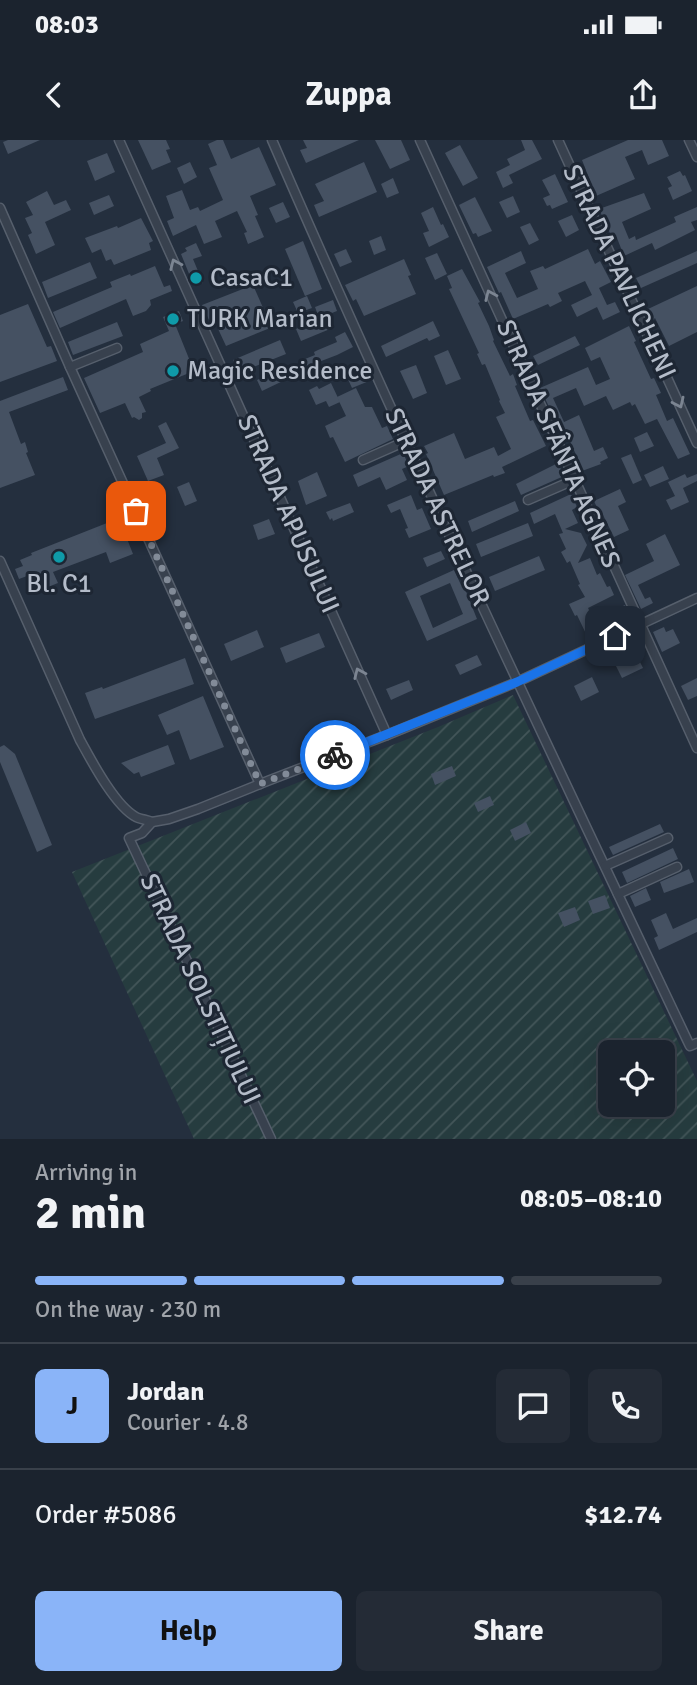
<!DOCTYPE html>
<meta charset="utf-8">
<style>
body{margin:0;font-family:Signika,sans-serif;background:#242b36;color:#f1f3f6;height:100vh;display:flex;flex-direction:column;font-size:26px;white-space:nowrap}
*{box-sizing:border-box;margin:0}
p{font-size:23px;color:#a0a4aa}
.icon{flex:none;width:38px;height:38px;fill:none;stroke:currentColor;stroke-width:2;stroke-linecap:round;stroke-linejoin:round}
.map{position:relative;height:999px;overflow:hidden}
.details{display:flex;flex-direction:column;background:#1b232e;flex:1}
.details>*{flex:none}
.tools{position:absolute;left:598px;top:900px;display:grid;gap:14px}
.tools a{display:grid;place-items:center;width:77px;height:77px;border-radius:10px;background:#1b232e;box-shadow:0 7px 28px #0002,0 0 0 2px #39404a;font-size:35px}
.pin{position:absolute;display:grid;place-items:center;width:60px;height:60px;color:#fff;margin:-30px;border-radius:14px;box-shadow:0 4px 10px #0006}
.courier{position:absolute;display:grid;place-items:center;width:70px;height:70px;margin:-35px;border:5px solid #1a73e8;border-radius:50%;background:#fff;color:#222;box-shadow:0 2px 9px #0007}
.headline em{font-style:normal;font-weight:700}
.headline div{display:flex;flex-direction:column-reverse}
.headline{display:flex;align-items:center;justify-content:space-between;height:119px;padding:0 35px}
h1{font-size:46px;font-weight:700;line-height:52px}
.bar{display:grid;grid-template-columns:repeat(4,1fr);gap:10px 7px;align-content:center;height:84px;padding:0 35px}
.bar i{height:9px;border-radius:5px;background:#39404a}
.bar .active{background:#8ab4f8}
.bar p{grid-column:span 4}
.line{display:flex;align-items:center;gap:18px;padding:0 35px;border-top:2px solid #39404a}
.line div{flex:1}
.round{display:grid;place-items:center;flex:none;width:74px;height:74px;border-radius:10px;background:#242b36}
.cta{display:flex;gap:14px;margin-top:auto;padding:14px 35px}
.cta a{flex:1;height:80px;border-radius:10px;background:#8ab4f8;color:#111;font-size:28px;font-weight:700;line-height:80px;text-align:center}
.cta a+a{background:#242b36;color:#f1f3f6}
.status{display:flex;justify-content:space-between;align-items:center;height:49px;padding:0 35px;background:#1b232e;direction:ltr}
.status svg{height:19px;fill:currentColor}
header{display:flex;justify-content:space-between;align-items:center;height:91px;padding:0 35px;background:#1b232e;font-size:32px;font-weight:700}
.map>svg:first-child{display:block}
.garden{fill:url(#garden-furrows);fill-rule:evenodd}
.building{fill:#455162;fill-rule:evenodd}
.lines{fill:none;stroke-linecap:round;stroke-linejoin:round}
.minor-casing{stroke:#565f6c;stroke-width:11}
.minor{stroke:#38414e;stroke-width:8}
.oneway{stroke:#7c8592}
.done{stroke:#828b98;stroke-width:7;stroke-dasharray:0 12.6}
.route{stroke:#1a73e8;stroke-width:9}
.culture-dot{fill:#0f9aa8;stroke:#1d2633;stroke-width:2.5}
.labels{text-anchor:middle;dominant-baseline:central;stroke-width:6;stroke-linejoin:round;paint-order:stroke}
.street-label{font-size:26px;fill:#b4bcc9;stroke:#1d2633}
.poi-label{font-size:26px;fill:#b4bcc9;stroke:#1d2633;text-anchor:start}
</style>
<div class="status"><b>08:03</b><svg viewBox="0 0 49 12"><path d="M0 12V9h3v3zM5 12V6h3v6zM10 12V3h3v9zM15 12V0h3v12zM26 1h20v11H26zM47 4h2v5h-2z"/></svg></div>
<header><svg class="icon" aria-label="back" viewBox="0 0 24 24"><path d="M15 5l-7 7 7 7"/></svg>Zuppa<svg class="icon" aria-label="share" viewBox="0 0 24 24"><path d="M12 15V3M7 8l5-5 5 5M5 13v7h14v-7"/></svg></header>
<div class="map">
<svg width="697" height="999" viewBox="0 0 697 999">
<defs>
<pattern id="garden-furrows" width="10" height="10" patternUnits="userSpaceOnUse" patternTransform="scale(1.75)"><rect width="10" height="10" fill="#263c3f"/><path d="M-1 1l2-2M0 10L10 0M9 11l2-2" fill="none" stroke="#435659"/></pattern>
</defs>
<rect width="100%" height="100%" fill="#242f3e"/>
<path class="garden" d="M513,555L697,941V999H194L72,732L438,587ZM611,912H663V964H611Z"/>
<g class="building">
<polygon points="8,0 40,0 8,14 3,2"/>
<polygon points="138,0 166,0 170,9 166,10 171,22 152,30"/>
<polygon points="217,0 223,0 231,19 259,7 276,45 250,56 258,75 255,76 264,97 248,104 244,93 247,92 237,71 215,81 222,97 204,104 196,85 173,96 167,81 174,78 166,56 182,50 190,70 198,67 200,71 223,60 209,28 217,25 208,4"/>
<polygon points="303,0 359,0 306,23 300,10 307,8"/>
<polygon points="375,0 401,0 410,20 390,29"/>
<polygon points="521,0 532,0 542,19 509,35 513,43 503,48 496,32 510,25 507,19 525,10"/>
<polygon points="628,0 662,0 669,16 648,25 642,10 625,17 635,39 596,56 582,20"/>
<polygon points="460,5 478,38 463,46 445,13"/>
<polygon points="107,13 115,32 95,41 87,21"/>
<polygon points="190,22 197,37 184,44 177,28"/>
<polygon points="364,22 377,52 319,77 314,65 324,61 315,44"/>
<polygon points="680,31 683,36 685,35 692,51 673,60 668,48 672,46 667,37"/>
<polygon points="555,34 568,62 552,69 550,65 547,66 543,58 550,55 542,40"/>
<polygon points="393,38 399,53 387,58 381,44"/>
<polygon points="47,51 54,65 66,60 71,70 45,82 55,105 36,114 28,95 32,93 25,78 33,75 26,62"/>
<polygon points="644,53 651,69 622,82 629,99 635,96 636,100 676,82 674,77 697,67 697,80 691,82 695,90 655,110 652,103 624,116 617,98 613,100 599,69"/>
<polygon points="109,55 114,66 94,75 89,63"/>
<polygon points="513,56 520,72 507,78 499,62"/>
<polygon points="475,57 492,91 478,97 476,93 473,94 459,65"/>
<polygon points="283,62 290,77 276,83 269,68"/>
<polygon points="433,67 441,85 443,84 449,97 429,107 423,93 429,91 421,73"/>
<polygon points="572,75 579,90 566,97 558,81"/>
<polygon points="141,78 153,101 149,103 151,110 114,125 111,119 106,121 101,109 92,113 85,98 117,86 118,88"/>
<polygon points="530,83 539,100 529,105 520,87"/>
<polygon points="381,96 386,110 374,115 369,101"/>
<polygon points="303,101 322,149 305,156 285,109"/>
<polygon points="196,103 202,116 193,119 203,143 194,146 181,114 187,111 185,108"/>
<polygon points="346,109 352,122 340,127 334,114"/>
<polygon points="588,109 595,124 600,121 611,142 599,148 607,165 615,162 620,172 603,180 597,167 577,177 571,165 592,155 585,141 558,153 562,161 550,167 548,164 513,179 501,152 499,153 487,127 521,111 526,123 505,133 517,158 538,149 530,131 543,126 545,129"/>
<polygon points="697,111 697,123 641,148 636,138"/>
<polygon points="437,113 447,134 435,140 425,118"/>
<polygon points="404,119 411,135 408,136 416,154 364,176 356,159 353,161 345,145"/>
<polygon points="90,122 97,138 48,158 42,142"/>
<polygon points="155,126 164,147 170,145 172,151 150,160 151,165 146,171 133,176 126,159 60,188 53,172 112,147 110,142 130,134 131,136"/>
<polygon points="462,129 480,162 478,163 489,186 494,200 493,201 510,236 513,234 517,245 515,246 530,281 533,280 546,306 502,327 505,333 494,337 493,335 444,355 426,314 428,313 424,306 454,293 465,319 494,307 498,316 511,309 496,277 505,273 499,261 500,260 485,224 482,225 477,214 479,213 449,149 452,148 447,136"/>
<polygon points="253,145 264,170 268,169 275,186 226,206 213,178 209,180 202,165"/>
<polygon points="697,146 697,192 669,206 655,178 653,180 648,169"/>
<polygon points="307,156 312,168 298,173 293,162"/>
<polygon points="333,160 337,171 319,178 315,167"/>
<polygon points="28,164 47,207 51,206 57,221 0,242 0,175"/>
<polygon points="179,171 183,181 175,184 194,231 150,249 151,251 139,257 146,272 142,273 142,278 139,280 134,277 132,278 125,263 100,273 84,238 143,212 140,204 169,191 163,177"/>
<polygon points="325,177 330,189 301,201 296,189"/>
<polygon points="433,181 440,196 429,201 427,198 386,217 381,206"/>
<polygon points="117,182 123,196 73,215 68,202"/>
<polygon points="629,186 636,201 634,202 651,239 654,238 661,253 656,255 667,281 673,278 690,314 678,319 657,279 645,284 635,264 632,266 630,262 613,270 606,256 584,266 576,248 553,258 564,282 579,275 594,311 603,307 608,318 600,322 601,324 582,331 579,326 576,327 573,321 578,319 568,297 564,298 540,248 588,227 596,245 610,239 600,217 591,221 585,208"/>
<polygon points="345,192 353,207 337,215 303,228 300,221 315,215 314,212 318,210 337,202 335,197"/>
<polygon points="575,196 580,205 538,225 533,216"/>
<polygon points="280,200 286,214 238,233 233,220"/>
<polygon points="448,210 461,239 446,245 434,216"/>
<polygon points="416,225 427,253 413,259 400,231"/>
<polygon points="282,229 287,239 262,251 257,240"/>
<polygon points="358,230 359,234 364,231 369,241 352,248 346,235"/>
<polygon points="63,237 68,250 9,272 21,304 25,302 28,312 26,313 35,335 0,348 0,261"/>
<polygon points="331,243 340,262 329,267 326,261 316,265 309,250 317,246 319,249"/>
<polygon points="356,248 365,267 372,267 382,288 387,286 393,299 345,322 333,297 330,298 325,286 346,276 337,257"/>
<polygon points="166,282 179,308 157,318 164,335 148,341 137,316 166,303 158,286"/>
<polygon points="647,292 654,306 640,312 634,298"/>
<polygon points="403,313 409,326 402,329 407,340 386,350 380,337 358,347 353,335"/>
<polygon points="631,314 642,340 633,344 621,318"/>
<polygon points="558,323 564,336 521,355 516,344"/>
<polygon points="663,326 669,339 650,347 644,335"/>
<polygon points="317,332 327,356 306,365 298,341"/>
<polygon points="685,334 687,338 697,334 697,341 683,348 689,362 671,370 666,360 675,356 668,342"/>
<polygon points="189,342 197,361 185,366 177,347"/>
<polygon points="620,349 626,362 618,366 629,390 614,397 602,373 600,374 594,361"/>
<polygon points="571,354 577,367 572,370 578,383 565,389 581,393 587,405 578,423 590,418 597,435 600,433 607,447 610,446 614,455 588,468 594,480 625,465 631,480 589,500 577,475 575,476 569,464 585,457 578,445 580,444 570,421 567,423 561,412 566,409 559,394 563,393 555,374 534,384 530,373"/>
<polygon points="411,355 417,370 422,368 431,389 409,398 405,389 408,388 400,369 391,373 387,365"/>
<polygon points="515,361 519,371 472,392 468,381"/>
<polygon points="350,363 354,372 333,381 332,378 330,380 326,372"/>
<polygon points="269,379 275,394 258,400 253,385"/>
<polygon points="120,381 133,414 110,423 106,412 53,432 58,443 33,453 27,436 19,439 15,429 23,426 20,420 32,415 31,413 107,383 108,386"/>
<polygon points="528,383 533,396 481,417 476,404"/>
<polygon points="665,394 680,425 638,445 645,459 650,457 653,463 641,469 625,435 654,421 646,404"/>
<polygon points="441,411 445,419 427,427 423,418"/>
<polygon points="539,416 545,430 495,451 489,437"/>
<path d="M454,430L461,445L463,444L477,479L427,501L405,452ZM450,443L463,474L433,488L420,456Z"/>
<polygon points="664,487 666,492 673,489 680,503 662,512 653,492"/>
<polygon points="257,490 264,507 231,521 224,504"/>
<polygon points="319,493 325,507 286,523 280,508"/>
<polygon points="477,515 482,525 460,535 455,525"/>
<polygon points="637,516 643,528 622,538 616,526"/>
<polygon points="185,518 194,544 95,579 85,553 102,547 103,549"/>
<polygon points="592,537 599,552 581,561 574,546"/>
<polygon points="697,538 697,556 688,560 681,546"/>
<polygon points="409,540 413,550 391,560 386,549"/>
<polygon points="203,556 224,607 190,620 179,590 167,595 158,575"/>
<polygon points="4,605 15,614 52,705 37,712 0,622 0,607"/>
<polygon points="168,605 175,624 141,637 139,632 134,634 121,623"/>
<polygon points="452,626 456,636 435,645 431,634"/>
<polygon points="490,656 494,665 478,672 474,663"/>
<polygon points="526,682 531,693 515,701 510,690"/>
<polygon points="660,684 664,692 613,715 609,707"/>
<polygon points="673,708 678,719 627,743 622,732"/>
<polygon points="689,729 694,742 664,753 660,742"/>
<polygon points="646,748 651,760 635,767 630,756"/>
<polygon points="605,755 610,768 593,774 588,761"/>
<polygon points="575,767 580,780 564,787 558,773"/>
<polygon points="666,773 673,789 697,778 697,792 659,810 654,798 658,796 651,780"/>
</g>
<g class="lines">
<defs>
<g id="minor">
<polyline points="119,0 387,595"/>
<path d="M272,0C404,305 547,605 690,906L697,903"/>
<polyline points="420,0 697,608"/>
<polyline points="558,0 697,303"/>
<polyline points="689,0 697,17"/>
<polyline points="0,68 70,227 260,644"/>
<polyline points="70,227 117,208"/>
<polyline points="363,320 406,301"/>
<polyline points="528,360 574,340"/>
<path d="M0,421L80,600C91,620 115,666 136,677C140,679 147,680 152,682"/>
<polyline points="605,726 668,698"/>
<polyline points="618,754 677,727"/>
<polyline points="271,999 129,698 142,693 152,682 169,679 198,669 270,640 387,595 517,542 697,458"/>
</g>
</defs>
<use href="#minor" class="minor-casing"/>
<use href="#minor" class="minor"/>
</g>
<defs><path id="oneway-chevron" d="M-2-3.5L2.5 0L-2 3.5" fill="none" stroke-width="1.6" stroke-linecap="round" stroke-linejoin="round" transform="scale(1.75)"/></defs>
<g class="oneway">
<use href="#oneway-chevron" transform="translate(175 124) rotate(-114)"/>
<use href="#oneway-chevron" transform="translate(490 155) rotate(-114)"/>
<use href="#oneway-chevron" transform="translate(679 263) rotate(65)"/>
<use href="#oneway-chevron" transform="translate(359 533) rotate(-114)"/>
</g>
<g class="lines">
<polyline class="done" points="136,371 260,644 335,615"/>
<polyline class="route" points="335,615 517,542 615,496"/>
</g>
<g class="culture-dot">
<circle cx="196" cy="138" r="7"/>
<circle cx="173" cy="179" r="7"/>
<circle cx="173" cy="231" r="7"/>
<circle cx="59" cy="417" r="7"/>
</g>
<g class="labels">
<g class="street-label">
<text transform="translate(619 132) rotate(65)">STRADA PAVLICHENI</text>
<text transform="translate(558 304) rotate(66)">STRADA SFÂNTA AGNES</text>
<text transform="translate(437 367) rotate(65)">STRADA ASTRELOR</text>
<text transform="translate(288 374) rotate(66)">STRADA APUSULUI</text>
<text transform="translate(200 849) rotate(65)">STRADA SOLSTIȚIULUI</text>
</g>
<g class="poi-label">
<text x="210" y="138">CasaC1</text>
<text x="187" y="179">TURK Marian</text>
<text x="187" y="231">Magic Residence</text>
<text x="59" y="444" text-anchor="middle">Bl. C1</text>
</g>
</g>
</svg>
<div class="tools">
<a><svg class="icon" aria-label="locate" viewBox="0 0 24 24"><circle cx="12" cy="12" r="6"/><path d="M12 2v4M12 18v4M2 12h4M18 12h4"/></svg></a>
</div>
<div class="pin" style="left:136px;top:371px;background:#ea580c"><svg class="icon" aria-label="bag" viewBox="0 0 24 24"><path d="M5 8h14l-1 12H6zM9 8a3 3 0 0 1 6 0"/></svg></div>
<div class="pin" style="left:615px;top:496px;background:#1f2937"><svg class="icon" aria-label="home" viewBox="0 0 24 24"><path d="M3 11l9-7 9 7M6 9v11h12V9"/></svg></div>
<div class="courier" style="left:335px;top:615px"><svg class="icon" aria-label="bike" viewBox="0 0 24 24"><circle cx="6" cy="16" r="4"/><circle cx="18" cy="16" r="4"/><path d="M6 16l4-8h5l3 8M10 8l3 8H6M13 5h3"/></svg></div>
</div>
<section class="details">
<div class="headline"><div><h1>2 min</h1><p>Arriving in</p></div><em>08:05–08:10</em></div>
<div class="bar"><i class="active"></i><i class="active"></i><i class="active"></i><i></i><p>On the way · 230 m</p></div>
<div class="line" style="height:126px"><b class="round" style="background:#8ab4f8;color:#111">J</b><div><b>Jordan</b><p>Courier · 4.8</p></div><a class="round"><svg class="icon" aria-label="chat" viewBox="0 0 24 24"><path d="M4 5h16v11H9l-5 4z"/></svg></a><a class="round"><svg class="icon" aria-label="phone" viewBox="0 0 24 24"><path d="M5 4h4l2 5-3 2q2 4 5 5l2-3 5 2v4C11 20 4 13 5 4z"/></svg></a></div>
<div class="line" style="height:91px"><div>Order #5086</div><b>$12.74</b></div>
<div class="cta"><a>Help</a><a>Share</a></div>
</section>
